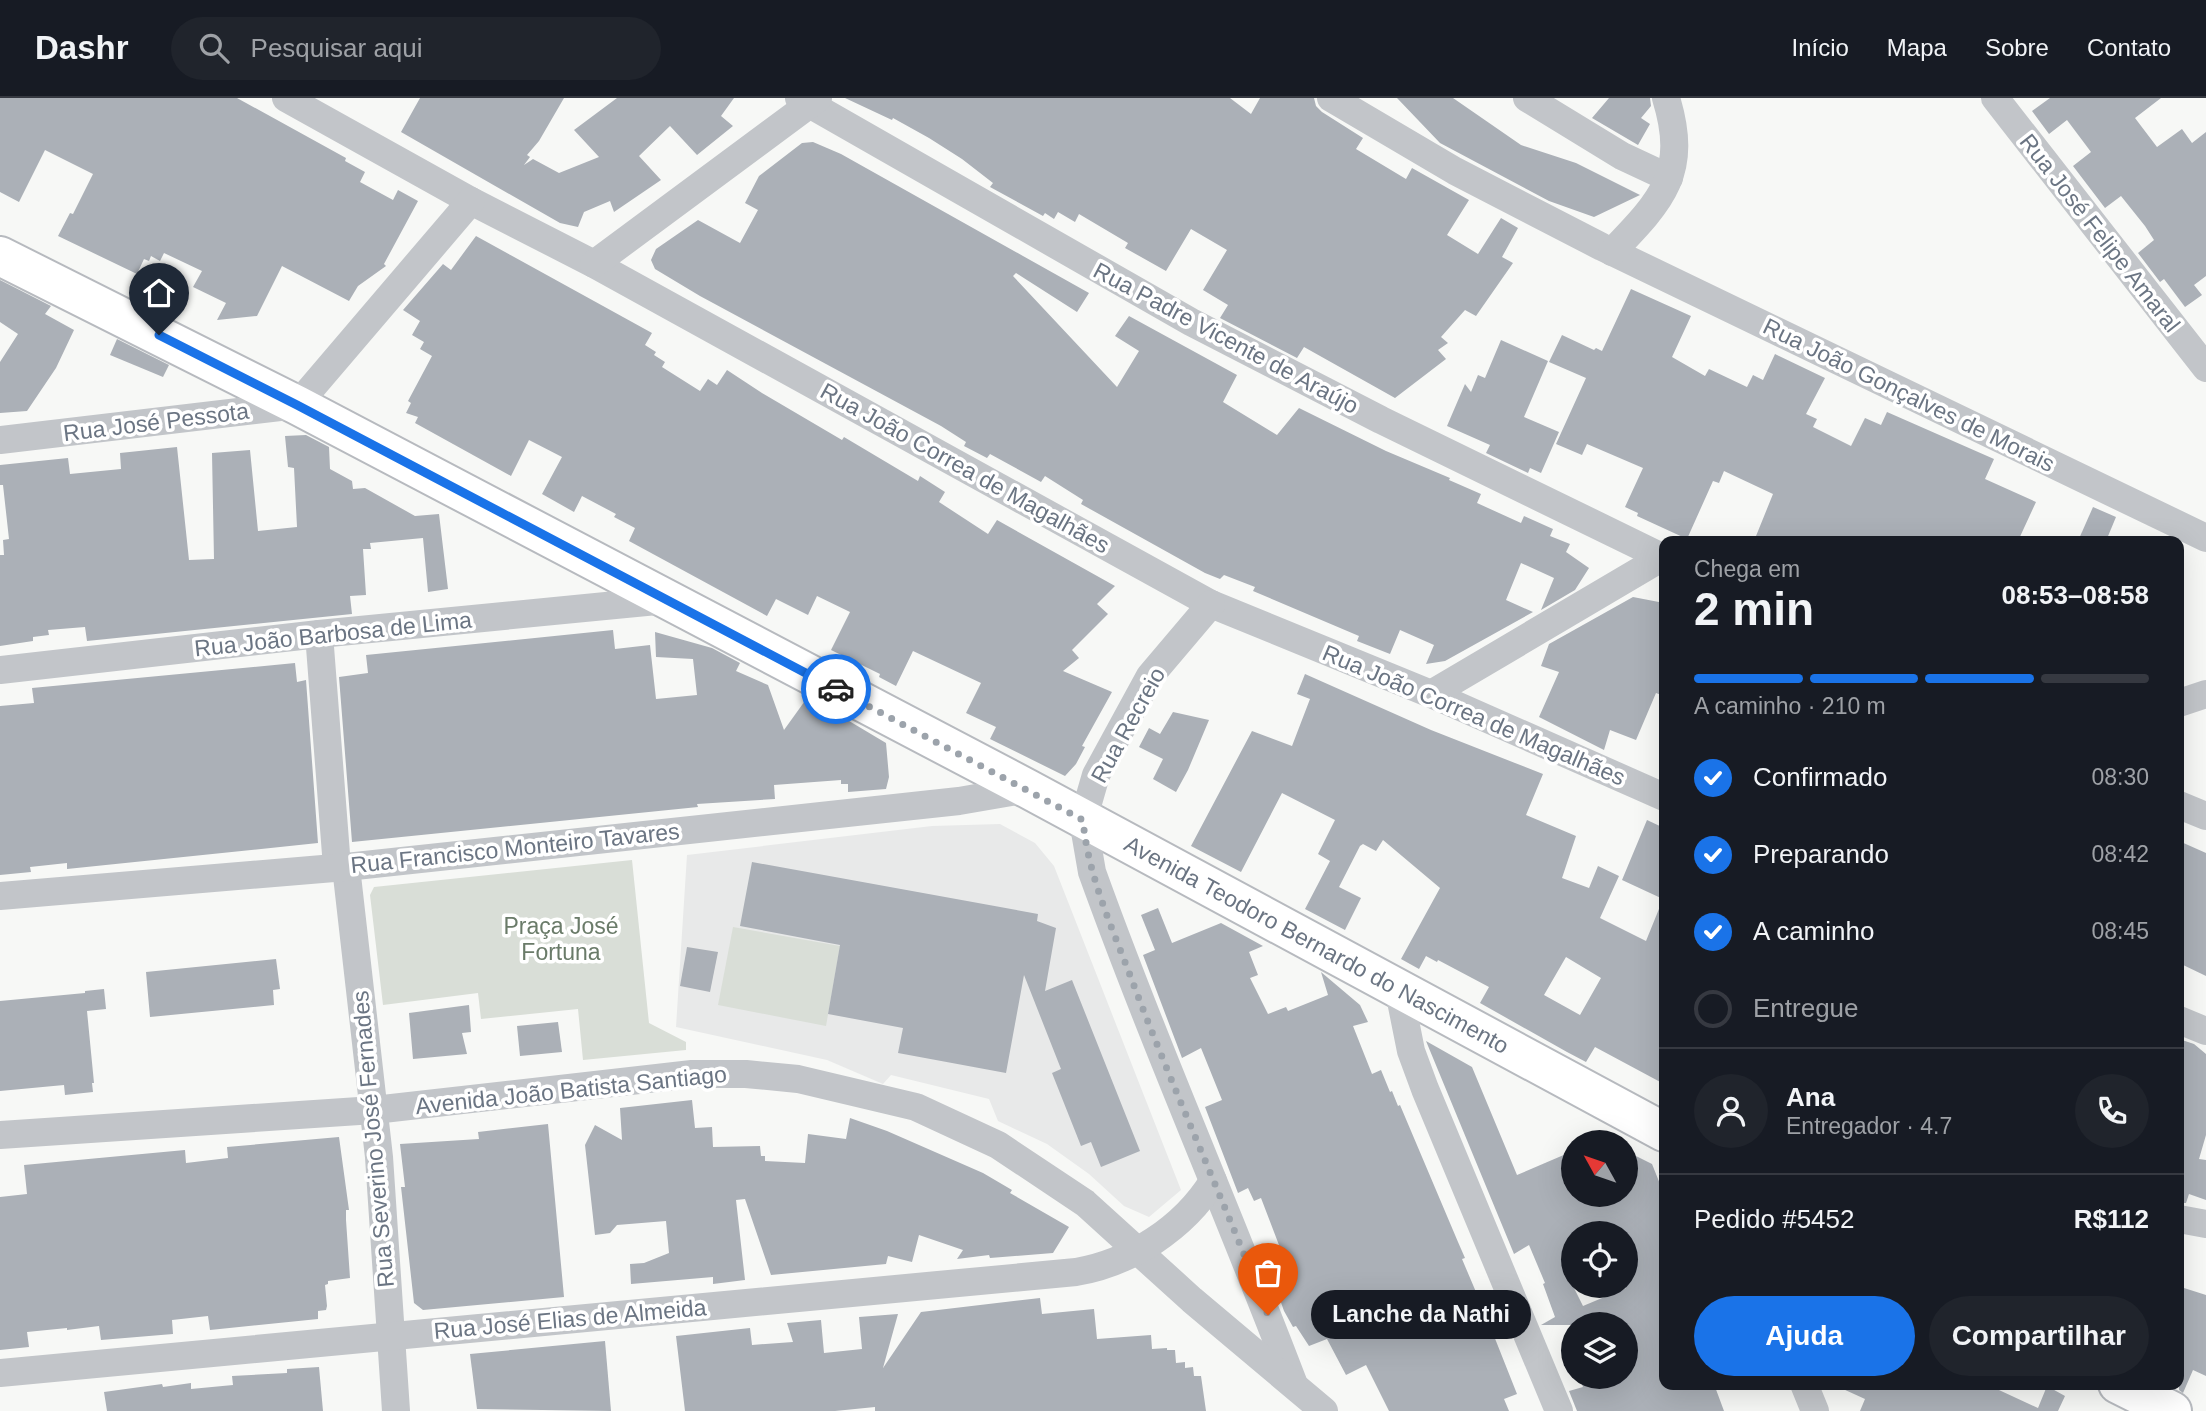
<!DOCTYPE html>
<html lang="pt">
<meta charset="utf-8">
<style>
body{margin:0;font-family:Arial,sans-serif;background:#20242c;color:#f1f3f6;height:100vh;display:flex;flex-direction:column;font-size:26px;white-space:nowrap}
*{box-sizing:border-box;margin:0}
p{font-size:23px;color:#9ea1a6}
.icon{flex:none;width:38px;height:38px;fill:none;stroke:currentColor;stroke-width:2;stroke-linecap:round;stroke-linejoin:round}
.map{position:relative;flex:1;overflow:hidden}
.panel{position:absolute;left:1659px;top:438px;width:525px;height:854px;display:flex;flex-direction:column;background:#171b24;border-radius:14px;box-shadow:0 7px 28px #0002}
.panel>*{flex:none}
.needle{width:46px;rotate:310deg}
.buttons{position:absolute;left:1561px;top:1032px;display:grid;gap:14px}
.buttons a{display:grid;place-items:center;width:77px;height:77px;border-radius:50%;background:#171b24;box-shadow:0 7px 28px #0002;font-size:35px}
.pin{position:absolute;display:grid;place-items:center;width:60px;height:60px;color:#fff;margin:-72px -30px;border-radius:50% 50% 50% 0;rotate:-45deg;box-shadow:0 0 7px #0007}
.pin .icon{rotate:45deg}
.courier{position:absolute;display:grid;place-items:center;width:70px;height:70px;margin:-35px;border:5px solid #1a73e8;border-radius:50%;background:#fff;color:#222;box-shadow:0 2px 9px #0007}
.bubble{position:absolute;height:49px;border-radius:24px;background:#171b24;box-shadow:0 7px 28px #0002;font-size:23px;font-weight:600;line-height:49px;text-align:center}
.summary em{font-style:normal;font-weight:600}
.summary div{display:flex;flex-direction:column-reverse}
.summary{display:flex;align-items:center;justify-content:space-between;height:119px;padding:0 35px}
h1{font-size:46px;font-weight:600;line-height:52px}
.bar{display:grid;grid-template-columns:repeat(4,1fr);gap:10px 7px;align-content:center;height:84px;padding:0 35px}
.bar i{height:9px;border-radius:5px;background:#363941}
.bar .on{background:#1a73e8}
.bar p{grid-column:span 4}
.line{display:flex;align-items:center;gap:18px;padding:0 35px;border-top:2px solid #363941}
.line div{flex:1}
.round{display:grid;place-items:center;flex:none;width:74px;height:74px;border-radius:37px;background:#20242c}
ol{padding:0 35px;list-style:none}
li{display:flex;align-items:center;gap:21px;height:77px}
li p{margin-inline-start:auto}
li .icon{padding:7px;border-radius:50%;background:#1a73e8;color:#fff;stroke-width:4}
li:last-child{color:#9ea1a6}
li i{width:38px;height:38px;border:4px solid #363941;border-radius:50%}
.action{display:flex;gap:14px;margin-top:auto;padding:14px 35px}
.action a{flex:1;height:80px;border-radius:42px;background:#1a73e8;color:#fff;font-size:28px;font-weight:600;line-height:80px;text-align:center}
.action a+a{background:#20242c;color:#f1f3f6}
header{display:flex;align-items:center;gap:42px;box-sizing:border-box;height:98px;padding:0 35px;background:#171b24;border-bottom:2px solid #363941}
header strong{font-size:33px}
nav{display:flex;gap:38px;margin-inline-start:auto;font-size:24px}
.search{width:490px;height:63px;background:#20242c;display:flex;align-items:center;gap:18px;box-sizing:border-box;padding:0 24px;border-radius:38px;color:#9ea1a6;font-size:26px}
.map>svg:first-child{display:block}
.built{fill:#e8e9e9}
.green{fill:#d9ded7}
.building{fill:#abb0b7;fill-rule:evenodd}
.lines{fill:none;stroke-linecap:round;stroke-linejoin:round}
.secondary-casing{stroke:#b7babf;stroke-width:42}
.street{stroke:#c2c5c9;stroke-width:28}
.secondary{stroke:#fff;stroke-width:38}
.done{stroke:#9ca3ab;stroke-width:7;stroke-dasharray:0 12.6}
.route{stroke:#1a73e8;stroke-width:9}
.labels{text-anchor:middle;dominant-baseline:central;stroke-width:7;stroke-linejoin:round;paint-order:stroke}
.street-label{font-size:23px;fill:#6b7583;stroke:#fff}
.park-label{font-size:23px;fill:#6a7b69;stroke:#fff}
</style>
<header>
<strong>Dashr</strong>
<div class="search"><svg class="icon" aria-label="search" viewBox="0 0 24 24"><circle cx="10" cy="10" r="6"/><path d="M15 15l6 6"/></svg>Pesquisar aqui</div>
<nav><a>Início</a><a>Mapa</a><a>Sobre</a><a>Contato</a></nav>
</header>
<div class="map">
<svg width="2206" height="1313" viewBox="0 0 2206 1313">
<rect width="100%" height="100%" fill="#f7f8f6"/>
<polygon class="built" points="1000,726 1035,745 1054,768 1181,1092 1149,1119 1124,1108 1089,1076 1047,1046 998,1023 989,1001 891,977 883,986 827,962 676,929 687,757 932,728"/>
<g class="green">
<polygon points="632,762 649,925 686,944 686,952 583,962 578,911 481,921 478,895 383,907 370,797 374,789"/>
<polygon points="733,829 840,848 826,928 718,907"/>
</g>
<g class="building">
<polygon points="0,0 237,0 346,60 345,63 365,74 360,84 393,102 398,92 418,103 384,166 386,168 358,188 349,203 282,168 257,218 217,222 226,205 193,189 202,173 164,155 160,163 151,158 149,163 144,161 137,176 58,138 70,115 73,116 93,76 45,52 19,104 0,94"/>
<polygon points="420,0 564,0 539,43 527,57 530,59 524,67 533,61 559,75 599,59 574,32 617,0 734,0 721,18 733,28 697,57 670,28 639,58 661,82 614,114 610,103 584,114 578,129 560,125 401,34"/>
<polygon points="845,0 1230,0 1251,16 1260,0 1314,0 1316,8 1322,14 1363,40 1356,51 1406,81 1412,70 1469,102 1447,137 1478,156 1501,120 1518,130 1502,159 1513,165 1476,218 1465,212 1441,239 1448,245 1438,252 1446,261 1395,300 1304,249 1297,260 1220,220 1228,207 1203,192 1227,152 1191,131 1166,173 1125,150 1128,145 1079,116 1075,124 1058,114 1054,121 1045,115 1043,118 990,89 993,85 962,61 929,40 893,20 892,22"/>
<polygon points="1397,0 1453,0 1521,47 1576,65 1640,97 1594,119 1549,103 1440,45"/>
<polygon points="1609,0 1650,0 1651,8 1641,20 1650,26 1638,47 1592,20"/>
<polygon points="2050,0 2161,0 2135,20 2157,49 2182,31 2192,45 2206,34 2206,178 2194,187 2202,197 2185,209 2164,181 2160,184 2138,155 2154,142 2145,128 2121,98 2105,110 2073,68 2091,54 2067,22 2049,36 2032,13"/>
<polygon points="813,44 841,56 1089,195 1077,214 1016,175 1013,178 1117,289 1139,253 1115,238 1129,218 1237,277 1223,304 1277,337 1299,310 1386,353 1450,380 1449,382 1481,396 1477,405 1521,425 1524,418 1553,431 1550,438 1570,446 1566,454 1589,470 1575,492 1541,512 1554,480 1521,465 1506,502 1533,514 1445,563 1426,566 1434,547 1400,532 1390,556 1357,543 1359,538 1253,493 1255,489 1224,477 1220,481 1205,475 1081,406 1083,402 1045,378 1041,384 990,356 987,360 964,348 966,344 941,328 700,198 655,171 651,162 656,151 698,122 740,145 758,112 745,105 759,78 802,45"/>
<polygon points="476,138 652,235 645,247 656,254 654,257 665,264 662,269 700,293 708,281 717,287 727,272 762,295 842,342 844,339 918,383 920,378 945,394 939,404 988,436 997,422 1115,488 1097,506 1108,516 1072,552 1079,560 1063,573 1112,594 1082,648 1085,649 1076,666 1065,678 990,641 996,629 966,615 981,585 913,553 896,588 879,579 880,576 831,552 850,514 817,498 808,517 776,501 767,518 629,443 635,430 614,419 616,416 582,398 574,414 542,396 562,359 529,342 511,378 415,325 418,319 406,315 411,305 408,303 432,258 420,251 424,244 412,237 420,223 403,212 443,166 451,172"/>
<polygon points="0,182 51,208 45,216 74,232 56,270 27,313 0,315 0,264 18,236 0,224"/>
<polygon points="1631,191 1691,218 1672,259 1705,278 1709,271 1747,289 1753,277 1763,282 1775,256 1825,280 1806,316 1817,321 1813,329 1851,348 1865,320 1881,327 1887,314 1994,361 1985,381 2036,404 2018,443 1754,443 1773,396 1724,373 1719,385 1713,383 1687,441 1637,418 1638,415 1625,409 1643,370 1587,346 1582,357 1556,346 1586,280 1549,264 1562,237 1594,252 1596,250 1602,253"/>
<polygon points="117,241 169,267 163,279 110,257"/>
<polygon points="1501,242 1548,263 1524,319 1559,334 1541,375 1530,370 1528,375 1486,355 1490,347 1447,328 1465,286 1471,294 1478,277 1485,280"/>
<polygon points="306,337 329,349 330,371 352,383 353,391 365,390 415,418 439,416 448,491 428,494 423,440 370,445 371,451 363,451 366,497 350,498 352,516 87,543 85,529 48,532 49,537 33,539 33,543 0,548 0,457 4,457 3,442 9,441 3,387 0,387 0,367 68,360 70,376 121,371 120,355 177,349 189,462 214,461 212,355 250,352 258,433 297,429 294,370 288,369 285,338"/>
<polygon points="2093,409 2116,419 2106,443 2078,443"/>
<polygon points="1633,499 1664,505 1664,598 1656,595 1636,642 1610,632 1604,652 1539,619 1559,574 1541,568 1549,546"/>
<polygon points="613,532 615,551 650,547 656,601 697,597 693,561 656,559 655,534 712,550 740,565 736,573 768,587 784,632 807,600 827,613 829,611 886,645 889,679 886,691 848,694 848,686 841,686 841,682 774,687 775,701 697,706 698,709 352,744 339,579 368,575 366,557"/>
<polygon points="295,565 297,584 306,582 318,745 67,771 67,765 30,769 31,774 0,777 0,608 34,605 32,590"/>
<path d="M1305,576L1431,632L1543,676L1526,717L1576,738L1562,780L1589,790L1598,768L1619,778L1600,820L1646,843L1663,801L1622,782L1647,722L1664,730V986L1595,949L1586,964L1567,954L1480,905L1489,889L1438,862L1437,864L1426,858L1419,871L1401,861L1440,790L1383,742L1376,753L1363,746L1360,748L1339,789L1361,800L1345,832L1305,811L1330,763L1318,756L1335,722L1282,695L1241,774L1191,748L1252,633L1292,648L1310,601L1297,596ZM1566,859L1601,880L1580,917L1544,897Z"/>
<polygon points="1173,614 1209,622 1188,672 1176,694 1153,681 1163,661 1139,649 1149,630 1160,636"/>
<polygon points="2179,743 2206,755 2206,878 2179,865"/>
<polygon points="752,764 1038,816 1037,823 1056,830 1045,893 1072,882 1140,1053 1101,1069 1091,1044 1081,1048 1052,975 1061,971 1024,877 1006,975 898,955 903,930 828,916 840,847 740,828"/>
<polygon points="1158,810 1172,845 1221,825 1263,848 1249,854 1258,877 1250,880 1268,916 1286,909 1288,913 1328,897 1321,874 1360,907 1368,924 1353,928 1372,976 1381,972 1390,994 1392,993 1398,1008 1400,1007 1458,1144 1465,1160 1462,1161 1476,1194 1471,1196 1490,1240 1494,1238 1517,1296 1504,1301 1509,1313 1389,1313 1366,1267 1346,1277 1327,1241 1309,1248 1296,1228 1293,1229 1284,1213 1272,1179 1282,1175 1276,1158 1282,1155 1261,1100 1254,1103 1248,1090 1238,1095 1205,1009 1222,1002 1201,950 1182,960 1143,857 1155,852 1141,817"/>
<polygon points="687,849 718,854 710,894 680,888"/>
<polygon points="276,861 280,891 273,892 274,907 150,919 146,874"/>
<polygon points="104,891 106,911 87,913 94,985 92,985 93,994 65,997 64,987 0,993 0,903 85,895 85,893"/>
<polygon points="469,907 471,934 462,935 467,956 413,961 409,915"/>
<polygon points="558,924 562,954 520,958 517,928"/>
<polygon points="2179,941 2194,946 2206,956 2206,1037 2199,1061 2206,1062 2206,1102 2189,1096 2186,1105 2179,1105"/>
<path d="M1426,943L1472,969L1517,1077L1573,1053V1097H1626V1053L1652,1066L1664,1096V1286H1714L1724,1313H1577L1569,1293L1583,1289L1579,1279H1626V1227H1541L1555,1219L1543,1186L1545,1185L1529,1147L1514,1156ZM1573,1136H1626V1190L1583,1208L1573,1188Z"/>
<polygon points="692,1002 695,1030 712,1029 713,1049 760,1048 761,1058 765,1058 765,1063 805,1065 808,1036 846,1041 850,1020 887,1033 983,1075 1012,1092 1010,1095 1069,1129 1053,1155 990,1160 989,1157 957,1161 963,1152 919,1137 912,1164 888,1158 886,1166 771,1177 745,1101 736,1102 745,1182 713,1186 713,1179 631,1186 630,1166 644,1165 669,1155 666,1123 617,1127 610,1135 595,1137 585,1047 595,1027 622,1042 620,1010"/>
<polygon points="548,1026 564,1199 423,1212 414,1205 401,1089 405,1089 400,1046 479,1041 478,1034"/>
<polygon points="339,1039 349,1112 346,1112 346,1122 350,1180 328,1183 328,1186 325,1187 327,1208 326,1212 318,1213 318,1221 210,1232 208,1218 172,1222 173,1236 101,1242 99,1228 67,1232 67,1230 27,1234 29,1249 0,1252 0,1099 27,1096 24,1067 185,1052 186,1065 228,1060 227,1049"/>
<polygon points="2184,1190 2206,1197 2206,1278 2193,1272 2183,1295 2179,1292 2179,1210"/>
<polygon points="1040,1200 1042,1216 1094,1211 1097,1241 1151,1237 1152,1251 1167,1250 1167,1252 1175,1252 1176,1265 1185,1264 1185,1270 1193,1269 1194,1278 1201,1278 1206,1313 875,1313 875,1309 835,1313 685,1313 676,1238 750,1230 752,1247 793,1244 787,1225 821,1222 824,1255 862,1251 859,1219 898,1216 883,1270 921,1214"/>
<polygon points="605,1243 611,1313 477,1311 470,1256"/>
<polygon points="319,1269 323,1313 107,1313 104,1294 162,1286 163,1289 191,1285 191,1291 233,1287 232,1278 287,1275 287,1271"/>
<polygon points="1832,1286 1986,1286 2038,1310 2047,1288 2065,1298 2058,1313 1860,1313 1865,1301"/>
</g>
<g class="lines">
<defs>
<g id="secondary">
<path id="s1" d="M0,158L297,307L1028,691L1664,1034"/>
<polyline points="2118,1286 2172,1313"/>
</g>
</defs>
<use href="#secondary" class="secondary-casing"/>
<g class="street">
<polyline points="286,0 471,103 594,166 1211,506 1431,596 1664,699"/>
<polyline points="799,0 1191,224 1381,322 1664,460"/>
<polyline points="1331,0 1455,73 1602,149 2206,440"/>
<polyline points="1527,0 1622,58 1669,80"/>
<polyline points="1995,0 2206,270"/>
<path d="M1612,154C1662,102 1689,75 1666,0"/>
<polyline points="594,166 818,0"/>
<polyline points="0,342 297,307 471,103"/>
<path d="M1211,506L1150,578L1096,677L1083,722L1092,774C1154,946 1228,1113 1293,1284"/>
<polyline points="319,536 337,769"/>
<polyline points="0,572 319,536 667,502"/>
<polyline points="1431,596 1663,459"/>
<polyline points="2179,605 2206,596"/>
<polyline points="2179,707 2206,718"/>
<polyline points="346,769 379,1059 396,1313"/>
<polyline points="0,798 346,769 959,703 1028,691"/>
<polyline points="1399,893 1411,953 1425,991 1559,1313"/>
<polyline points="2179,922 2206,933"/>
<polyline points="0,1037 374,1012 692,976 746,976 798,981 916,1009 998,1047 1085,1105 1192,1202 1324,1313"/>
<polyline points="2179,1121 2206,1126"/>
<path d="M0,1275L1076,1174C1130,1165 1184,1130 1213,1083"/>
<polyline points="1804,1286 1815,1313"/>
</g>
<use href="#secondary" class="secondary"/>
</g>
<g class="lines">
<path class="done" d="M836,591L1083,722C1088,779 1113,831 1133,885C1175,996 1225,1105 1268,1217"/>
<polyline class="route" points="159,237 297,307 836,591"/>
</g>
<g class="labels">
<g class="street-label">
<text transform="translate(2100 135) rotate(52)">Rua José Felipe Amaral</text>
<text transform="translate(1226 240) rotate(28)">Rua Padre Vicente de Araújo</text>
<text transform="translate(1909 297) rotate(26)">Rua João Gonçalves de Morais</text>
<text transform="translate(156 324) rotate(-7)">Rua José Pessota</text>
<text transform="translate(965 370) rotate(29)">Rua João Correa de Magalhães</text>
<text transform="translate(333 536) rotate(-6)">Rua João Barbosa de Lima</text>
<text transform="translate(1474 617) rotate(23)">Rua João Correa de Magalhães</text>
<text transform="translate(1128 627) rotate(-61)">Rua Recreio</text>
<text transform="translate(515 750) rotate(-6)">Rua Francisco Monteiro Tavares</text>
<text stroke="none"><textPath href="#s1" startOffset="1486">Avenida Teodoro Bernardo do Nascimento</textPath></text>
<text transform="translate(571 992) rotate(-6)">Avenida João Batista Santiago</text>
<text transform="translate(373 1041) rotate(-95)">Rua Severino José Fernades</text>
<text transform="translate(570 1221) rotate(-5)">Rua José Elias de Almeida</text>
</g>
<g class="park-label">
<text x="561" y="828">Praça José<tspan x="561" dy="26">Fortuna</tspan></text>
</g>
</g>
</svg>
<div class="buttons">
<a><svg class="needle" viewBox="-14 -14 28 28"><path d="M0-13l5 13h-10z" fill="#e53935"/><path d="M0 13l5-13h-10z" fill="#9ea1a6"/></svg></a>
<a><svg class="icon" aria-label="locate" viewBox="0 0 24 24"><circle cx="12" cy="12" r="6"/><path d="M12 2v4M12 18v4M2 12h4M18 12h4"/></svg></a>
<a><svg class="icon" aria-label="layers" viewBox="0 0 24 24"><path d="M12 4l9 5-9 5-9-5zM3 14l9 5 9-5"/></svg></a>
</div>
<div class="pin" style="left:1268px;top:1217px;background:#ea580c"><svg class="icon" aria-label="bag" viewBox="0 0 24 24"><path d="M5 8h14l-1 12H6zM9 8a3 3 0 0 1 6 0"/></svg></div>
<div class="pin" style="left:159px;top:237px;background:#1f2937"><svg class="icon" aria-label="home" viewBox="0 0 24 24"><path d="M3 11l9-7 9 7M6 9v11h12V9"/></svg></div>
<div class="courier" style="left:836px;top:591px"><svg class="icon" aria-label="car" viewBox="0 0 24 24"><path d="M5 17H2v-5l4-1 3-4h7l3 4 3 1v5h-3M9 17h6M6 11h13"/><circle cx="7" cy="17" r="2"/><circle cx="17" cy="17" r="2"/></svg></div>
<div class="bubble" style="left:1311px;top:1192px;width:220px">Lanche da Nathi</div>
<section class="panel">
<div class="summary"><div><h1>2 min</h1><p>Chega em</p></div><em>08:53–08:58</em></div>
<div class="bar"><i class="on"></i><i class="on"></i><i class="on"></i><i></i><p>A caminho · 210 m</p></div>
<ol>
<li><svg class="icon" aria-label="check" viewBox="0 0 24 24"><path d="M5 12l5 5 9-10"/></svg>Confirmado<p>08:30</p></li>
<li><svg class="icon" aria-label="check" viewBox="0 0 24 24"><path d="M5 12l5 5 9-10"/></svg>Preparando<p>08:42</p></li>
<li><svg class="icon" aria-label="check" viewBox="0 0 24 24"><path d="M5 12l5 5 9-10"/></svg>A caminho<p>08:45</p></li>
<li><i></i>Entregue</li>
</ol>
<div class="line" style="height:126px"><a class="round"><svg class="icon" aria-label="person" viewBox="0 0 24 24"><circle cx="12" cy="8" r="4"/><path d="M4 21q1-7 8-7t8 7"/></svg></a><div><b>Ana</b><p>Entregador · 4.7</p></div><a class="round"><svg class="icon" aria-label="phone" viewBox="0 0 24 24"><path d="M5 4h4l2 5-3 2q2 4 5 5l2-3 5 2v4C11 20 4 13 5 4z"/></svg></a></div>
<div class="line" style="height:91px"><div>Pedido #5452</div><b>R$112</b></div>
<div class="action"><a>Ajuda</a><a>Compartilhar</a></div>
</section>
</div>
